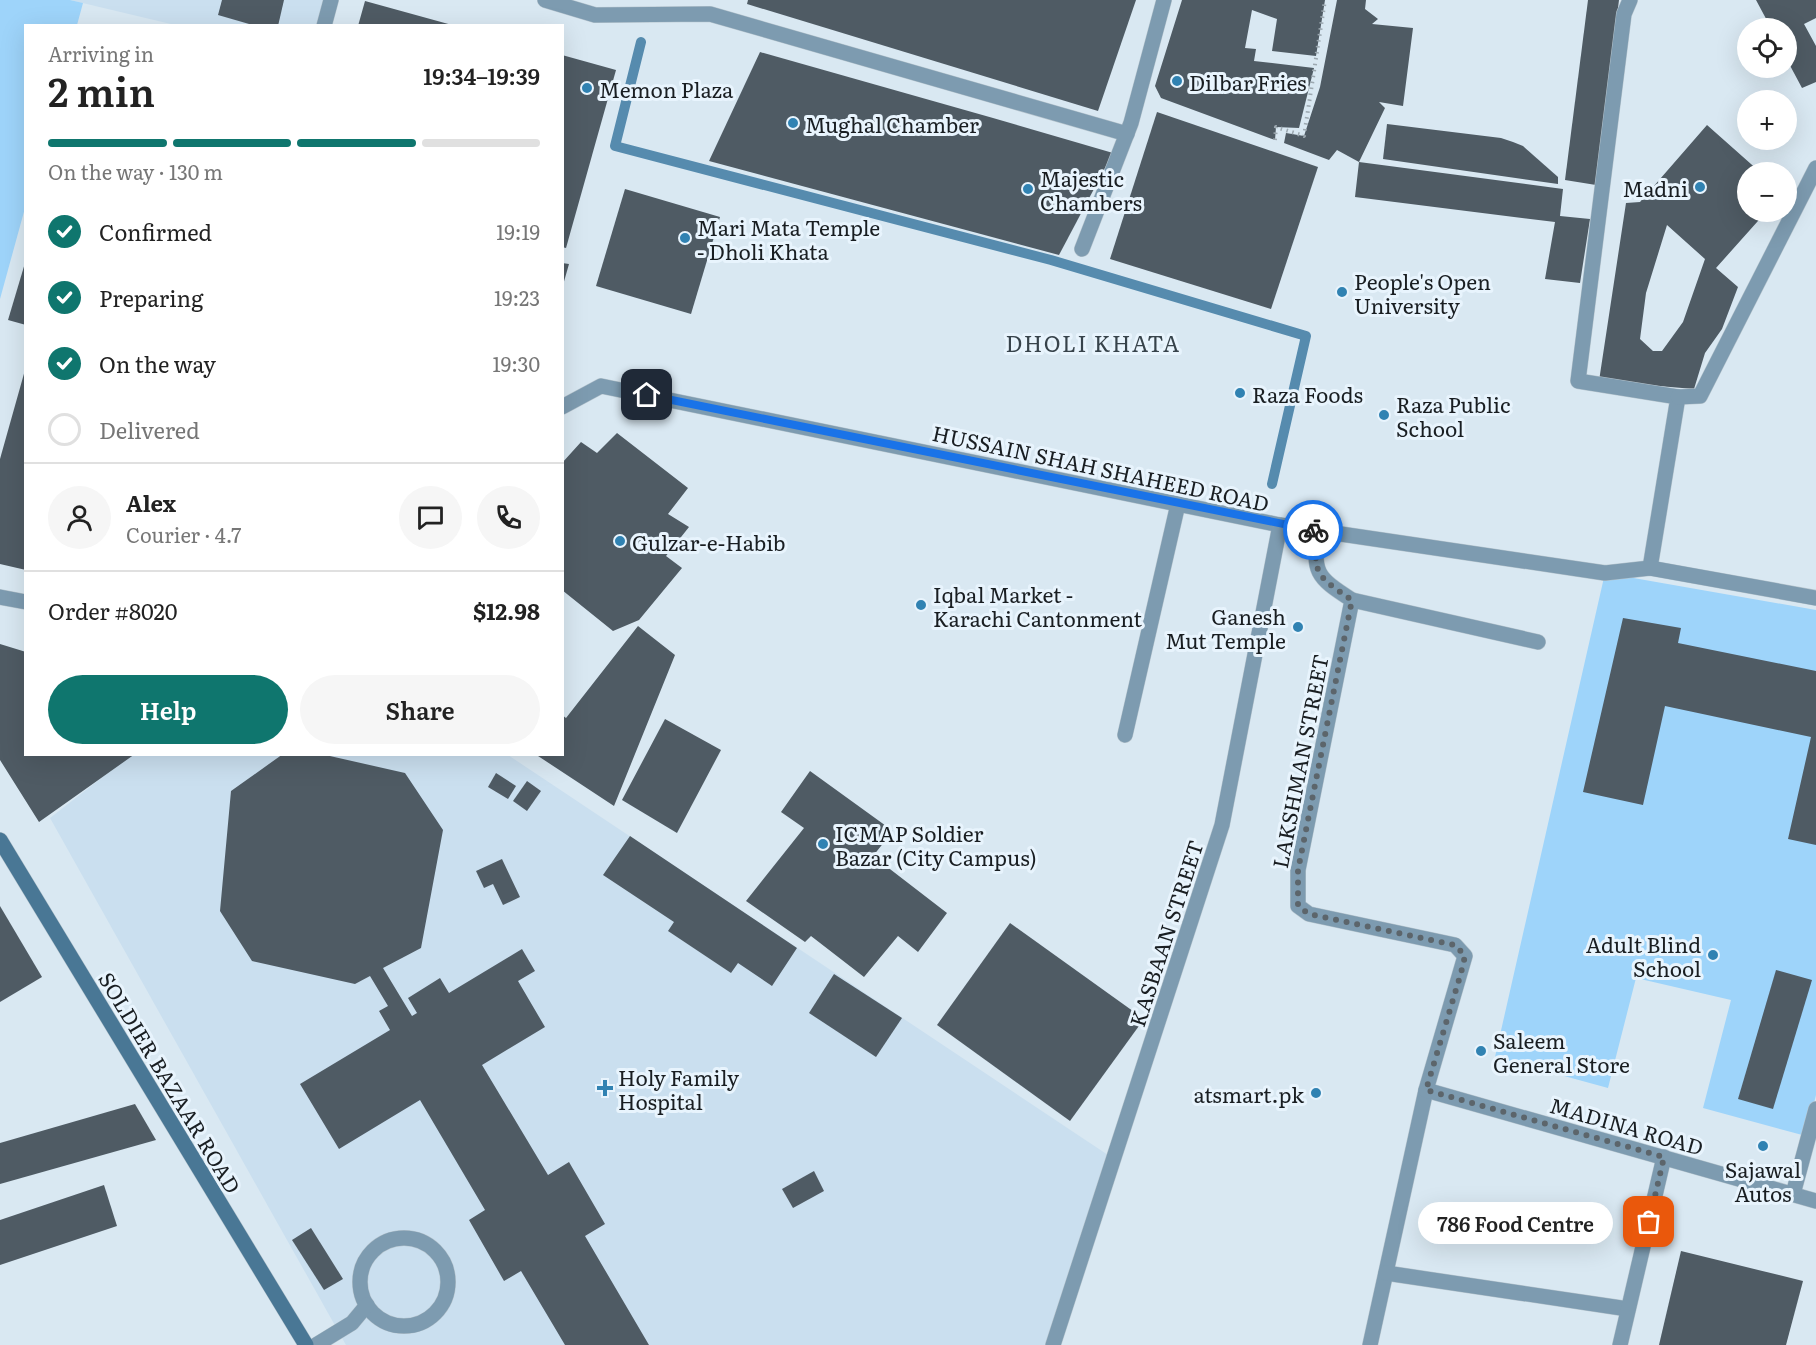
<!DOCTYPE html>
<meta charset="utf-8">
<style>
body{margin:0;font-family:Literata,serif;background:#f6f6f6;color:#222;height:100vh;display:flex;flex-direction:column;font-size:22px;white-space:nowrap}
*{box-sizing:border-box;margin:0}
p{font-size:20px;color:#767676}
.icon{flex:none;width:33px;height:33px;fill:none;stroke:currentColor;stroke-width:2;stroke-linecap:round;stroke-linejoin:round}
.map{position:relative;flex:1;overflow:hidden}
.sheet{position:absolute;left:24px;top:24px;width:540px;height:732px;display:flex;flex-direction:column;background:#fff;border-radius:0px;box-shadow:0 6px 24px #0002}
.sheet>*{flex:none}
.controls{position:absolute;left:1737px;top:18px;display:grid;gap:12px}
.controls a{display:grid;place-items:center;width:60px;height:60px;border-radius:50%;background:#fff;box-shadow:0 6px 24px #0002;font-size:30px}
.pin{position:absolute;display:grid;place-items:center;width:51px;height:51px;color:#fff;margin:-26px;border-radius:12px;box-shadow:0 3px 9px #0006}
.courier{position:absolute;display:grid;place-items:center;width:60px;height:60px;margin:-30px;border:4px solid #1a73e8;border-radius:50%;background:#fff;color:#222;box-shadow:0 2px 8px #0007}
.bubble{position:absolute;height:42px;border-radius:21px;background:#fff;box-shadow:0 6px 24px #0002;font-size:20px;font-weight:600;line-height:42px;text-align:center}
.overview em{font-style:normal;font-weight:600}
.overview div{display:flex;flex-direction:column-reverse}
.overview{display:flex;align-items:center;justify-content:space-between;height:102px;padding:0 24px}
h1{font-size:39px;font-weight:600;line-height:45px}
.bar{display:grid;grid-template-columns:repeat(4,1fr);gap:9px 6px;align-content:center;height:72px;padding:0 24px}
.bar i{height:8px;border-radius:4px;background:#e0e0e0}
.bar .selected{background:#0f766e}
.bar p{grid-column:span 4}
.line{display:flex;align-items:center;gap:15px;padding:0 24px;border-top:2px solid #e0e0e0}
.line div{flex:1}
.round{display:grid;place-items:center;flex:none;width:63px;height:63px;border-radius:32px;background:#f6f6f6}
ol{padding:0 24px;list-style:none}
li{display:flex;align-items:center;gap:18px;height:66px}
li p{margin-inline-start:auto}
li .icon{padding:6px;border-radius:50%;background:#0f766e;color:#fff;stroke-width:4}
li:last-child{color:#767676}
li i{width:33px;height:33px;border:3px solid #e0e0e0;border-radius:50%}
.cta{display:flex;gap:12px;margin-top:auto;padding:12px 24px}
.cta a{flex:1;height:69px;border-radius:36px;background:#0f766e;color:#fff;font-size:24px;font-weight:600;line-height:69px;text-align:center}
.cta a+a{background:#f6f6f6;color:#222}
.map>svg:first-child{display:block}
.built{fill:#cadfef}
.green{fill:#9ed4fa}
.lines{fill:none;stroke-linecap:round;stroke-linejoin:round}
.stream{stroke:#568bae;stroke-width:10}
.building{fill:#4f5b64;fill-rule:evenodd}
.service-casing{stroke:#b6c4cd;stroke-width:16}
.minor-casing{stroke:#b6c4cd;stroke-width:16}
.secondary-casing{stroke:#b6c4cd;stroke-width:16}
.path{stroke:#9ca8b0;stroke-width:4;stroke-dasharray:1.5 4.5;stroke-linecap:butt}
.service{stroke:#7d9bb0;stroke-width:15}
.minor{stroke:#7d9bb0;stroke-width:15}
.secondary{stroke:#497795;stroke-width:15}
.done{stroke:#5c656b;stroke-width:6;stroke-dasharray:0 10.8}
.route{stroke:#1a73e8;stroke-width:8}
.poi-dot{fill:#3082b2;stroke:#e8f4fd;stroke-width:2}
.labels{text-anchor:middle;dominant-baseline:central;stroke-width:6;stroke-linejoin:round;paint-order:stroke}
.poi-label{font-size:21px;fill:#191e22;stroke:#e8f4fd;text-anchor:start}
.street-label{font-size:21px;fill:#191e22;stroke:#e8f4fd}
.neighbourhood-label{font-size:22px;letter-spacing:1.5px;fill:#37434b;stroke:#e8f4fd}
</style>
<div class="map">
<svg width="1816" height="1345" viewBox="0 0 1816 1345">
<rect width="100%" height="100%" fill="#d9e8f2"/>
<g class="built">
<polygon points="70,0 331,0 324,26 175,25"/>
<polygon points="131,755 508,755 1114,1159 1056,1345 346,1345 50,818"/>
</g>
<g class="green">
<polygon points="0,0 70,0 83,3 77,25 26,26 25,208 0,299"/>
<polygon points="1605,573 1816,610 1816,1095 1806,1136 1703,1108 1731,1000 1636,978 1608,1088 1495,1057"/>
</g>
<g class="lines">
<polyline class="stream" points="641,42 615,146 1051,260 1306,336 1272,484"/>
</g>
<g class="building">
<polygon points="222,0 284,0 278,26 256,26 218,15"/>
<polygon points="748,0 1136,0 1098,111 747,4"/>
<polygon points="1182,0 1325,0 1316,56 1272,51 1277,19 1252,10 1245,48 1256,49 1254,61 1314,68 1299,128 1276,127 1275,140 1161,98 1155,86"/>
<polygon points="1337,0 1366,0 1365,9 1378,19 1372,24 1413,28 1403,106 1379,102 1385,108 1359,162 1337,150 1329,160 1284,143 1286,133 1304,136 1320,87"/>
<polygon points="1588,0 1619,0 1596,185 1565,180"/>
<polygon points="1756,0 1816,0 1816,18 1804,24 1816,46 1816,82 1802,88 1786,58 1786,28 1771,28"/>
<polygon points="365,1 452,25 452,26 358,26"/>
<polygon points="760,52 993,118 1113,153 1059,255 709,161"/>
<polygon points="562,55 616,70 566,248 562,247"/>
<polygon points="1157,112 1318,167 1271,309 1110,259"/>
<polygon points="1387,124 1501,138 1513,142 1523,146 1558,177 1558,184 1383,159"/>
<path d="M1707,125L1760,172H1748V212H1766L1716,268L1738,287L1722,329L1705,353L1694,389L1599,381L1626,203L1640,202ZM1667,225L1705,259L1683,322L1662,351H1653L1640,339L1646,293Z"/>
<polygon points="1359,162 1563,189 1560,216 1590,219 1580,283 1545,279 1555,222 1355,197"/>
<polygon points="625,189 720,217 691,314 596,286"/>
<polygon points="25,263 26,263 26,325 8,320"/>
<polygon points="562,263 569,264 563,285 562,285"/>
<polygon points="25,370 26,370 26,570 0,564 0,459"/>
<polygon points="617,433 688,488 668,514 689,527 666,556 682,568 639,620 613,631 562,590 562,463 581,442 597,453"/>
<polygon points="1623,618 1681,628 1678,643 1816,671 1816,845 1788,839 1811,737 1665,706 1643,805 1583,792"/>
<polygon points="638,626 675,655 614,806 535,754 562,754 562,715 566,718"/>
<polygon points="0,644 26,652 26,754 135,754 39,822 0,760"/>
<polygon points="665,719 721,750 677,833 622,800"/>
<polygon points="283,754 321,754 405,773 443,830 421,948 383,968 412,1016 417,1013 408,998 440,978 449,993 522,949 535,971 518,981 545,1027 482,1065 548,1175 569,1162 605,1224 585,1236 649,1345 565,1345 521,1271 504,1281 469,1220 485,1210 420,1100 339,1149 300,1084 390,1030 379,1011 388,1006 370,976 355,984 252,961 220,911 231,791"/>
<polygon points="810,771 893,831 873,856 947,913 918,952 898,936 864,977 811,936 805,942 746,901 804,828 781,812"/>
<polygon points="496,773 516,786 508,799 488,787"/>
<polygon points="527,781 541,791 527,811 513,801"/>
<polygon points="630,836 797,948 772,986 738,963 731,973 668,931 674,922 603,875"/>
<polygon points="502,859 520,897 503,905 493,884 484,888 476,871"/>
<polygon points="0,906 42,977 0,1002"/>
<polygon points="1010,923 1144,1019 1070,1121 937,1025"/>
<polygon points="1776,970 1812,980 1773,1109 1738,1099"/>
<polygon points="834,974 902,1018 876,1057 809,1013"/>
<polygon points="135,1104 156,1140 0,1184 0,1143"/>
<polygon points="814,1171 824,1191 793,1208 782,1189"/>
<polygon points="104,1185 117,1226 0,1265 0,1220"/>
<polygon points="311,1228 343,1279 324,1290 292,1240"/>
<polygon points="1681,1251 1803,1281 1786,1345 1659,1345"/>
</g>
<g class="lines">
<defs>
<g id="service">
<circle cx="404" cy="1282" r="44"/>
<polyline points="316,1345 352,1323 367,1305"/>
</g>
<g id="minor">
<polyline points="545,0 595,15 710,14 1127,134"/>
<polyline points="1630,0 1624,14 1578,381 1678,397 1650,568"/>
<polyline points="324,26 331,0"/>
<polyline points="1082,249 1131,123 1164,0"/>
<polyline points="1678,397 1700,396 1816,168"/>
<polyline points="562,407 601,386 1280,525 1605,573 1650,568 1816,598"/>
<path d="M1319,531C1312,572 1316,577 1352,600L1298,870V906L1309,914L1455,945L1465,956L1426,1090L1370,1345"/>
<polyline points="0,597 26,602"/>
<polyline points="1352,600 1538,642"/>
<polyline points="1125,735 1178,504"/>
<polyline points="1426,1090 1816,1201"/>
<polyline points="1793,1194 1816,1109"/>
<polyline points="1386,1273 1628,1309"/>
<polyline points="1053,1345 1222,825 1280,525"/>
<polyline points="1620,1345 1664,1157"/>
</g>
<polyline id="secondary" points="0,840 306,1345"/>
</defs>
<use href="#service" class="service-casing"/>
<use href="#minor" class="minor-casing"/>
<use href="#secondary" class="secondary-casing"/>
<polyline class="path" points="1275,140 1276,127 1304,136 1325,0"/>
<use href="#service" class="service"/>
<use href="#minor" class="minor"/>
<use href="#secondary" class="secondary"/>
</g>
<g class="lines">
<path class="done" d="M1313,530L1318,531C1312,573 1316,576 1352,600L1298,870V906L1309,914L1455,945L1465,956L1461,973L1426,1090L1664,1157L1649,1222"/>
<polyline class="route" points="647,395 1313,530"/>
</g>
<g class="poi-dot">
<circle cx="1177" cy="81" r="6"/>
<circle cx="587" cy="88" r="6"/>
<circle cx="793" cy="123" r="6"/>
<circle cx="1700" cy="187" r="6"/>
<circle cx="1028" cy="189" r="6"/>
<circle cx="685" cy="238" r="6"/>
<circle cx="1342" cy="292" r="6"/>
<circle cx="1240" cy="393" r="6"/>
<circle cx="1384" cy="415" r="6"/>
<circle cx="620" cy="541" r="6"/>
<circle cx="921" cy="605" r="6"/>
<circle cx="1298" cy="627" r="6"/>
<circle cx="823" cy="844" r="6"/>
<circle cx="1713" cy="955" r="6"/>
<circle cx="1481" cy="1051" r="6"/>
<path d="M602 1079h6v6h6v6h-6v6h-6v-6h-6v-6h6z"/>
<circle cx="1316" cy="1093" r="6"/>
<circle cx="1763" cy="1146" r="6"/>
</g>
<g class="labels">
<g class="poi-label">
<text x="1189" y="81">Dilbar Fries</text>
<text x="599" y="88">Memon Plaza</text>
<text x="805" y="123">Mughal Chamber</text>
<text x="1040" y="177">Majestic<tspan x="1040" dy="24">Chambers</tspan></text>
<text x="1688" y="187" text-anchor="end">Madni</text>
<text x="697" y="226">Mari Mata Temple<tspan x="697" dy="24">- Dholi Khata</tspan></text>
<text x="1354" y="280">People's Open<tspan x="1354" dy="24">University</tspan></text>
<text x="1252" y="393">Raza Foods</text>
<text x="1396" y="403">Raza Public<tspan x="1396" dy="24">School</tspan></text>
<text x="632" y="541">Gulzar-e-Habib</text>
<text x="933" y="593">Iqbal Market -<tspan x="933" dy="24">Karachi Cantonment</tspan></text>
<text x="1286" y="615" text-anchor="end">Ganesh<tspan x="1286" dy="24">Mut Temple</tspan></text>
<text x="835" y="832">ICMAP Soldier<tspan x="835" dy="24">Bazar (City Campus)</tspan></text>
<text x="1701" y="943" text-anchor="end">Adult Blind<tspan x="1701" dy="24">School</tspan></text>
<text x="1493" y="1039">Saleem<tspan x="1493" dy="24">General Store</tspan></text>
<text x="618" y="1076">Holy Family<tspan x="618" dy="24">Hospital</tspan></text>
<text x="1304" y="1093" text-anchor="end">atsmart.pk</text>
<text x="1763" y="1168" text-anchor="middle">Sajawal<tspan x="1763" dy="24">Autos</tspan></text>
</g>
<g class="street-label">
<text transform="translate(1101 467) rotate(12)">HUSSAIN SHAH SHAHEED ROAD</text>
<text transform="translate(1299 761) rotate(-79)">LAKSHMAN STREET</text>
<text transform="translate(1165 933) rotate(-72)">KASBAAN STREET</text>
<text transform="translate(171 1082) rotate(59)">SOLDIER BAZAAR ROAD</text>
<text transform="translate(1627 1125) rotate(16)">MADINA ROAD</text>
</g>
<g class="neighbourhood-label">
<text x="1093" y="342">DHOLI KHATA</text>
</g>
</g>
</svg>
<div class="controls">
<a><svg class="icon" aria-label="locate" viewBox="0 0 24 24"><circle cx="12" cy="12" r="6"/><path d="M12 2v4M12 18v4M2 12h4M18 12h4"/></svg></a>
<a>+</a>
<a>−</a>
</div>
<div class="pin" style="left:1649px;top:1222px;background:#ea580c"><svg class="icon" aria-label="bag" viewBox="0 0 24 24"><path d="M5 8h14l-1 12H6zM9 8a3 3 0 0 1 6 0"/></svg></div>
<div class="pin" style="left:647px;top:395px;background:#1f2937"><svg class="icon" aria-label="home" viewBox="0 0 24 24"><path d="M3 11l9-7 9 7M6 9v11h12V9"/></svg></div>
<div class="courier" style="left:1313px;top:530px"><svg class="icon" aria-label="bike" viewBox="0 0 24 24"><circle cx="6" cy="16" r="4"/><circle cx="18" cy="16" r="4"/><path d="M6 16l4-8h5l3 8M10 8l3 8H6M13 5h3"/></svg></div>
<div class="bubble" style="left:1418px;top:1202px;width:195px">786 Food Centre</div>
<section class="sheet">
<div class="overview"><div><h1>2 min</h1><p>Arriving in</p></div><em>19:34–19:39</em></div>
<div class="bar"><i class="selected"></i><i class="selected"></i><i class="selected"></i><i></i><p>On the way · 130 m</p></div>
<ol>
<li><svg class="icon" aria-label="check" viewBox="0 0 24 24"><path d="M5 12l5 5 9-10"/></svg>Confirmed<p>19:19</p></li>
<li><svg class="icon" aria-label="check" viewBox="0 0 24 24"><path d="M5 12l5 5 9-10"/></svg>Preparing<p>19:23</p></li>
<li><svg class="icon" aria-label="check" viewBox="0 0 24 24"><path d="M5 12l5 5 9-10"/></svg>On the way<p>19:30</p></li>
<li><i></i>Delivered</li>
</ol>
<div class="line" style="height:108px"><a class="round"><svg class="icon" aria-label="person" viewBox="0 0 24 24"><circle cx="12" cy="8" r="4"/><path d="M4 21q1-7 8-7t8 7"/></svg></a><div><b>Alex</b><p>Courier · 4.7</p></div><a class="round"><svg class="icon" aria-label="chat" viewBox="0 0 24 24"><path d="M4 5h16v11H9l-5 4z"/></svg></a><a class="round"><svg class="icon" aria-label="phone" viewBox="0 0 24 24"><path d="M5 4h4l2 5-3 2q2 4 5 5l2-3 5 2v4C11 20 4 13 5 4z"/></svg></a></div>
<div class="line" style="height:78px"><div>Order #8020</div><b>$12.98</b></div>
<div class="cta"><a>Help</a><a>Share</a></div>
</section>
</div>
